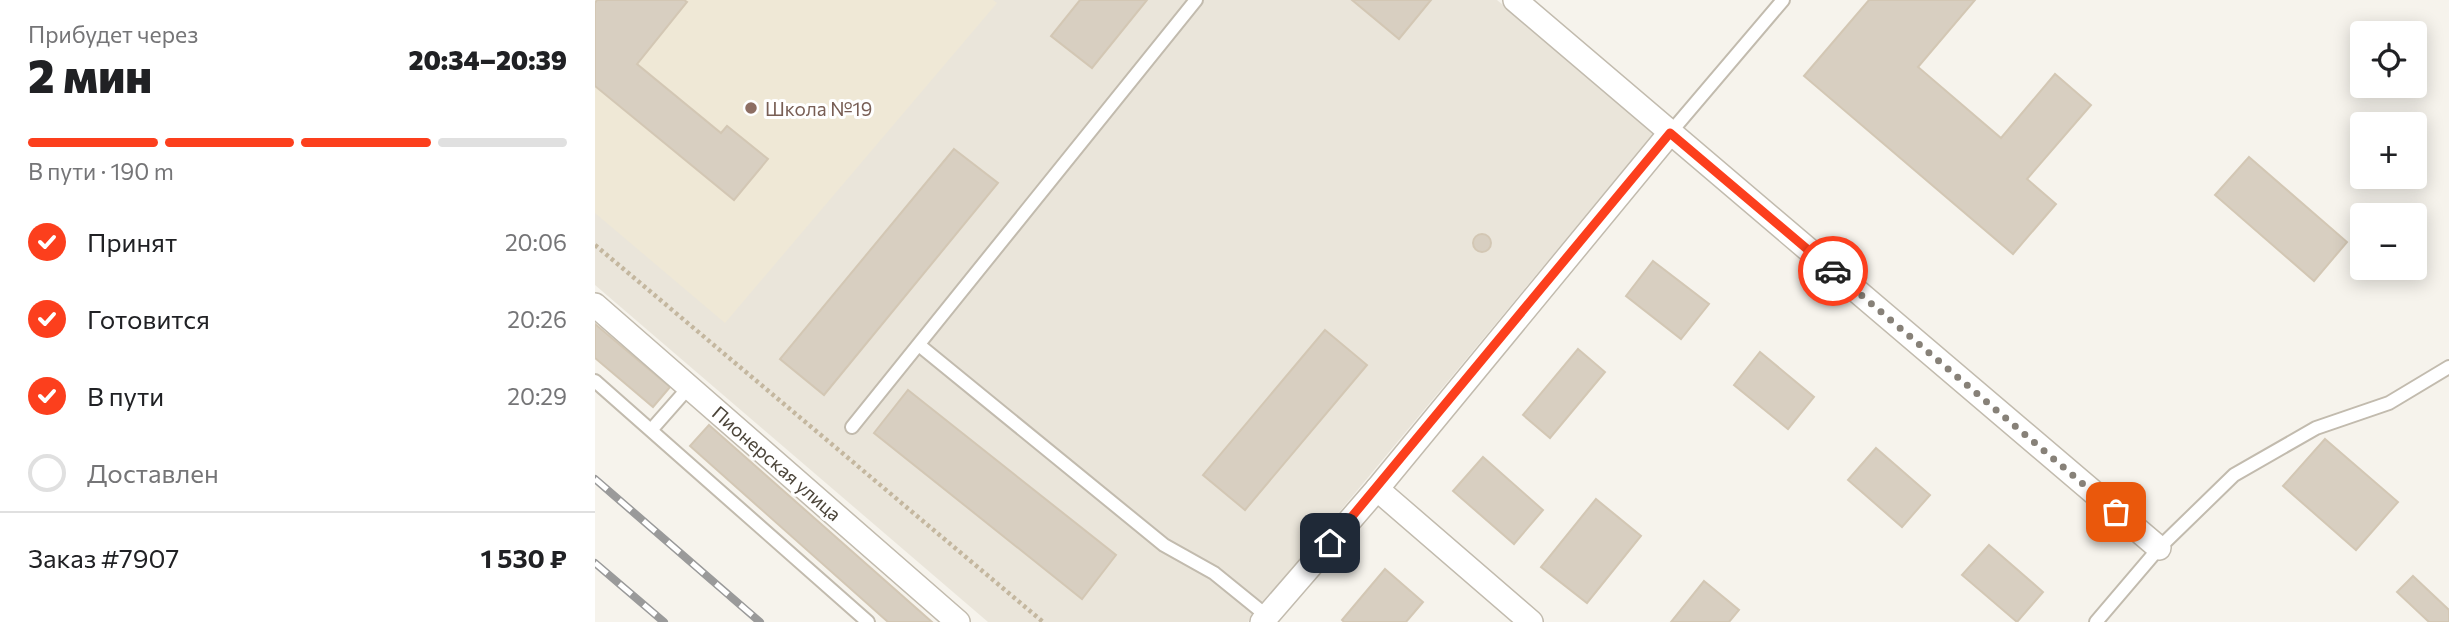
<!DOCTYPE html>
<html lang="ru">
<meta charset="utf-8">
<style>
body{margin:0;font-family:Commissioner,sans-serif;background:#f2f2f2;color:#202124;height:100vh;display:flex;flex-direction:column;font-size:26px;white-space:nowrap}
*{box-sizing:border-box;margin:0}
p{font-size:23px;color:#757577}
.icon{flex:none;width:38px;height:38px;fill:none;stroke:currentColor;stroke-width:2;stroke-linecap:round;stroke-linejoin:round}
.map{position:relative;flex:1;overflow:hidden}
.panel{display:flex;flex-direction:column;background:#fff;width:595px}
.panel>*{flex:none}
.fabs{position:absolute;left:1755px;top:21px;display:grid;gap:14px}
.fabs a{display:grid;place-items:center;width:77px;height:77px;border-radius:7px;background:#fff;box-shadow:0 4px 18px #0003;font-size:35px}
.pin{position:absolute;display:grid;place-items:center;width:60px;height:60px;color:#fff;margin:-30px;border-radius:14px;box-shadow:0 4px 10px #0006}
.courier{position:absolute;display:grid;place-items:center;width:70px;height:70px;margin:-35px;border:5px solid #fc3f1d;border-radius:50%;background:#fff;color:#222;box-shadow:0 2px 9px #0007}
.summary em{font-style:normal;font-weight:800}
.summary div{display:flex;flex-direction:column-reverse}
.summary{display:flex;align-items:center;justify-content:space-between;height:119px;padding:0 28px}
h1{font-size:46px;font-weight:800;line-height:52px}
.bar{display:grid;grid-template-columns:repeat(4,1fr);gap:10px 7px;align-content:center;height:84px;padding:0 28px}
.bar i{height:9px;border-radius:5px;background:#e0e0e0}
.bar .on{background:#fc3f1d}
.bar p{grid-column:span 4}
.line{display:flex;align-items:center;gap:18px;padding:0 28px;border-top:2px solid #e0e0e0}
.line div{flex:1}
ol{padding:0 28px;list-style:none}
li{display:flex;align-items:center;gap:21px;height:77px}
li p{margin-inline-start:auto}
li .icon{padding:7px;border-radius:50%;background:#fc3f1d;color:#fff;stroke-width:4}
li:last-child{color:#757577}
li i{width:38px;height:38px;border:4px solid #e0e0e0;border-radius:50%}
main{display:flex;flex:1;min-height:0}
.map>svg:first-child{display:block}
.residential{fill:#eae5da}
.education{fill:#efe8d6}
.building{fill:#d8cfc1;stroke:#d3c7b4;stroke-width:2}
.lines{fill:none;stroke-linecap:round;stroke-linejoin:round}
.lane-casing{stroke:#c2bbae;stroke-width:16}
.street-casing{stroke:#c2bbae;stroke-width:26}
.path{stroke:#c4b79f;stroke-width:4.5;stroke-dasharray:3.5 3.5;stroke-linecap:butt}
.lane{stroke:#fff;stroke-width:12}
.street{stroke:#fff;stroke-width:23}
.rail-casing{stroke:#9a9a9a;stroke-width:8}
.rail{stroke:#fff;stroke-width:5;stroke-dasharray:16;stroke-linecap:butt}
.done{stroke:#878178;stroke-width:7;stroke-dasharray:0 12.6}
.route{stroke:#fc3f1d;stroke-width:9}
.education-dot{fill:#8d6e63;stroke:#fff;stroke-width:2.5}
.labels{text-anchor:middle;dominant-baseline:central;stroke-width:6;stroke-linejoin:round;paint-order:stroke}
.education-label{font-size:19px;fill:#785e54;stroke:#fff;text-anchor:start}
.street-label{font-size:19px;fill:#4b4439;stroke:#fff}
</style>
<main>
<section class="panel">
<div class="summary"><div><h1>2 мин</h1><p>Прибудет через</p></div><em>20:34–20:39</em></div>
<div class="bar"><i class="on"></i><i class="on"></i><i class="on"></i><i></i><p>В пути · 190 m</p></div>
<ol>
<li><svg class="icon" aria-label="check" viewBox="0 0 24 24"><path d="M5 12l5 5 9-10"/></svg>Принят<p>20:06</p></li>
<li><svg class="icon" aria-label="check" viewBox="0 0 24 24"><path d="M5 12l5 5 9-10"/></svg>Готовится<p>20:26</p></li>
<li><svg class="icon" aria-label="check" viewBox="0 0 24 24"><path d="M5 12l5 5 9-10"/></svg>В пути<p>20:29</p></li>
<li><i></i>Доставлен</li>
</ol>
<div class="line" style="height:91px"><div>Заказ #7907</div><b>1 530 ₽</b></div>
</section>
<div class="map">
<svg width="1854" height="622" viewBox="0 0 1854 622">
<rect width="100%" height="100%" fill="#f6f3ec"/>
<polygon class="residential" points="0,0 902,0 1059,133 653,622 393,622 0,285"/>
<polygon class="education" points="0,0 398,0 402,3 130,323 0,213"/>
<g class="building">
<polygon points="2,0 89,0 92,2 42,64 126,133 132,126 173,159 139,200 0,86 0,3"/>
<polygon points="485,0 552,0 497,68 456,36"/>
<polygon points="757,0 836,0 804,39"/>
<polygon points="1274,0 1380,0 1323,67 1406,138 1460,74 1496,105 1432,179 1461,204 1418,254 1209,76"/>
<polygon points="359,149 403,183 229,395 185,359"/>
<polygon points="1654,157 1752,242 1719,281 1620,195"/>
<circle cx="887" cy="243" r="9"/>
<polygon points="1058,261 1114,304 1086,339 1031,296"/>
<polygon points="0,324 75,387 58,407 0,358"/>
<polygon points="730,330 772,365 650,510 608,475"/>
<polygon points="983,349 1010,372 955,438 928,415"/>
<polygon points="1165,352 1219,397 1193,429 1139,385"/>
<polygon points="313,390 521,555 487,599 279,433"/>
<polygon points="114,425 337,622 293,622 95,446"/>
<polygon points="1730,439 1803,502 1761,550 1688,486"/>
<polygon points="1281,448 1335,495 1307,527 1253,480"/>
<polygon points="888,457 948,510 919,544 858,491"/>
<polygon points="1001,499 1046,536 992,603 946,567"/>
<polygon points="1394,545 1448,592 1422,622 1367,575"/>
<polygon points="790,569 828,602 811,622 749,622 747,620"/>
<polygon points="1818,576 1854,610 1854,622 1834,622 1802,592"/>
<polygon points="1109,581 1144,610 1134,622 1076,622"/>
</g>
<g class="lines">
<defs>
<g id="lane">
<polyline points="1075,133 1188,0"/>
<polyline points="324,345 569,545 619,573 672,616"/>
<polyline points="0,381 273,622"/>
<polyline points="257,427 601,0"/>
<polyline points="57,429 94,387"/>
<polyline points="1501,622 1564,548 1639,475 1721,428 1794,403 1854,367"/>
</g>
<g id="street">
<polyline points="920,0 1564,548"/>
<polyline points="0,305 363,622"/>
<polyline points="782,489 936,622"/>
<polyline points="667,622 782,489 1075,133"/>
</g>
</defs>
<use href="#lane" class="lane-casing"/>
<use href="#street" class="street-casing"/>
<polyline class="path" points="0,245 448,622"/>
<use href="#lane" class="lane"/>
<use href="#street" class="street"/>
<defs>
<g id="rail">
<polyline points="0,479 165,622"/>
<polyline points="0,563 69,622"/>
</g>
</defs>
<use href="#rail" class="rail-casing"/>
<use href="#rail" class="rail"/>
</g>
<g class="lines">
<polyline class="done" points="1238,271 1521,512"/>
<polyline class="route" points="735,543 1075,133 1238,271"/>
</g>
<circle class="education-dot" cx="156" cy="108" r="7"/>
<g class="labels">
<g class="education-label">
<text x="170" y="108">Школа №19</text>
</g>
<g class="street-label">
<text transform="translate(182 463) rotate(41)">Пионерская улица</text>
</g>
</g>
</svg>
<div class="fabs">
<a><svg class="icon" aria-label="locate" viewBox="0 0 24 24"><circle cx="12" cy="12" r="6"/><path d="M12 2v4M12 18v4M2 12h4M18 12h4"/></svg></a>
<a>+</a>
<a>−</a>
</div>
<div class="pin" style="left:1521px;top:512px;background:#ea580c"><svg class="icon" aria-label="bag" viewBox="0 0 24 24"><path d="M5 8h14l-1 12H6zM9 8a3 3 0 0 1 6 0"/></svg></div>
<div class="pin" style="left:735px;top:543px;background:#1f2937"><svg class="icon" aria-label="home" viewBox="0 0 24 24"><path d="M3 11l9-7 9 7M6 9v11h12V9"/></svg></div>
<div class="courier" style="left:1238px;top:271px"><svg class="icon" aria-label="car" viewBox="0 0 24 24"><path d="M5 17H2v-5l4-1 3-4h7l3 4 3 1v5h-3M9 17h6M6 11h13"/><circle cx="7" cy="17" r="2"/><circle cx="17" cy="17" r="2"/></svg></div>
</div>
</main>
